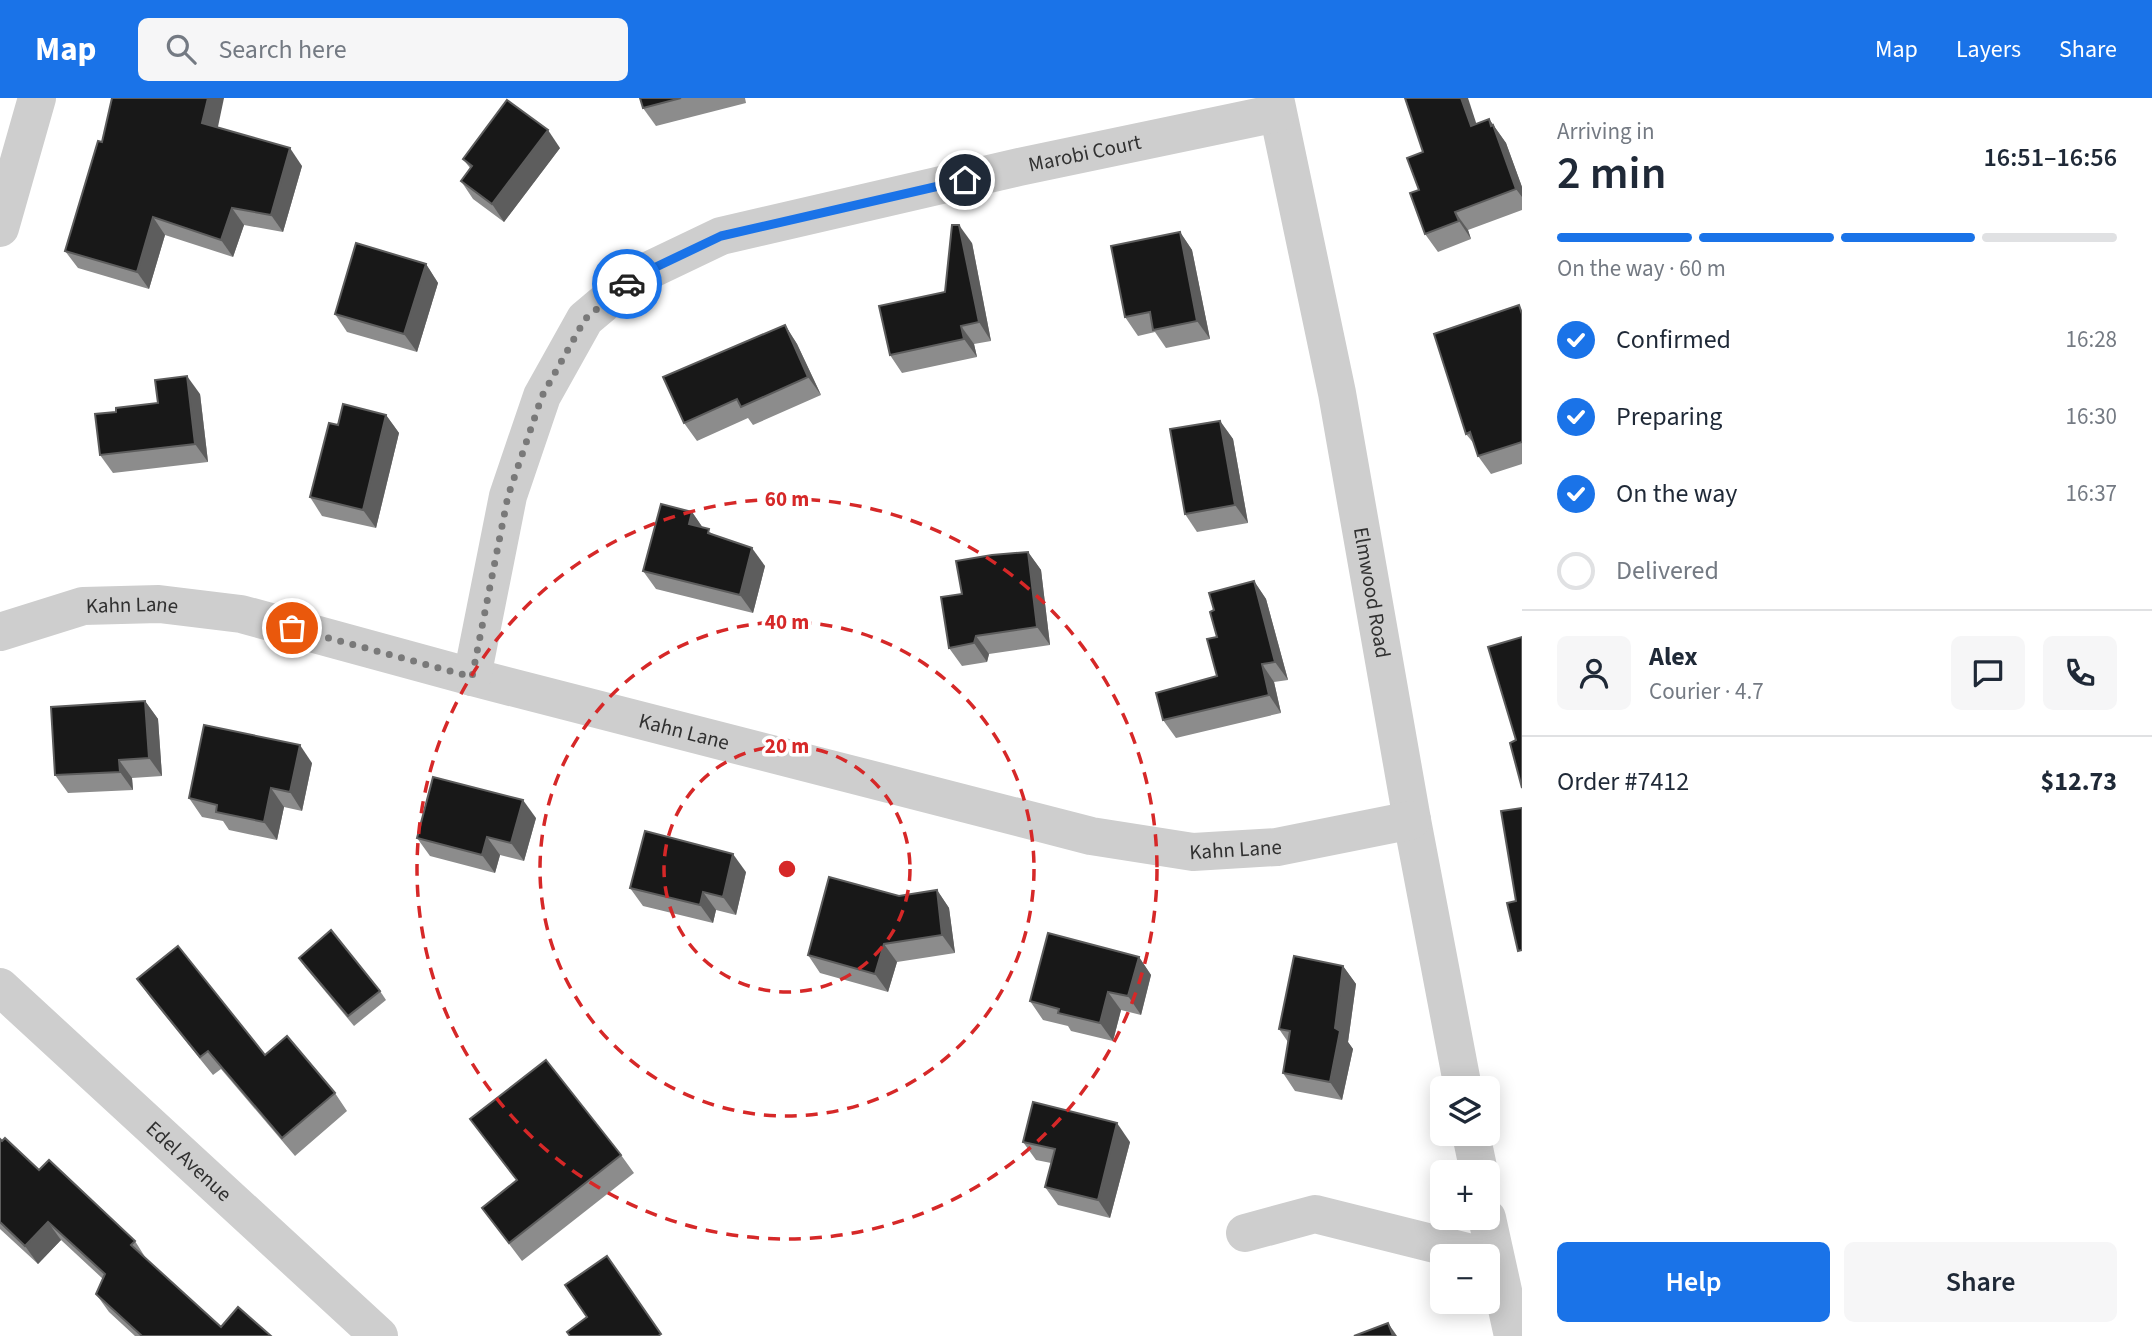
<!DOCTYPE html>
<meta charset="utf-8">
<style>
body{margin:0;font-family:"Source Sans 3",sans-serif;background:#f6f6f7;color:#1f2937;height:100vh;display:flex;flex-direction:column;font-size:26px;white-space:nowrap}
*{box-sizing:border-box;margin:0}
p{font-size:23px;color:#747a83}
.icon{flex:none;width:38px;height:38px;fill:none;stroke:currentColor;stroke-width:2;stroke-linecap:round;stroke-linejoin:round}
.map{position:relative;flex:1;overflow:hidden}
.details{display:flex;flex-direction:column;background:#fff;width:630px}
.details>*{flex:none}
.buttons{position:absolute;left:1430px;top:978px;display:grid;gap:14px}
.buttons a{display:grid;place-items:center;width:70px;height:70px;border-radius:10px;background:#fff;box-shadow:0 4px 18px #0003;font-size:35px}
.pin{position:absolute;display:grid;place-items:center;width:60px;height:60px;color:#fff;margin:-30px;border:4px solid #fff;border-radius:50%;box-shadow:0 2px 7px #0007}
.courier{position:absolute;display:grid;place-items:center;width:70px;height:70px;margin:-35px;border:5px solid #1a73e8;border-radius:50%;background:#fff;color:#222;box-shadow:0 2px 9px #0007}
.headline em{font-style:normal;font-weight:600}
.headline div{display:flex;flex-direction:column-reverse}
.headline{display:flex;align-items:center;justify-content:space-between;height:119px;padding:0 35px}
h1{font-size:46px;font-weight:600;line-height:52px}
.bar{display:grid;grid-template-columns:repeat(4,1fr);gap:10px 7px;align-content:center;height:84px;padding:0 35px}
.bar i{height:9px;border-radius:5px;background:#e0e1e3}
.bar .current{background:#1a73e8}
.bar p{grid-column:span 4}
.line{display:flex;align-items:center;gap:18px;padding:0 35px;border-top:2px solid #e0e1e3}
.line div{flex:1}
.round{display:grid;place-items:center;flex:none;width:74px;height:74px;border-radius:10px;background:#f6f6f7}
ol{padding:0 35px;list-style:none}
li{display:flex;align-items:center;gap:21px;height:77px}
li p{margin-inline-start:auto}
li .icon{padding:7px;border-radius:50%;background:#1a73e8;color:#fff;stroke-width:4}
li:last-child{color:#747a83}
li i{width:38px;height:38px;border:4px solid #e0e1e3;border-radius:50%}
.action{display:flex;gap:14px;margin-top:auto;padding:14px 35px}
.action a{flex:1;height:80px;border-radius:10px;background:#1a73e8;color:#fff;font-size:28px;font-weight:600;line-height:80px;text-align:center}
.action a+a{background:#f6f6f7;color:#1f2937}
header{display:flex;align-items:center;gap:42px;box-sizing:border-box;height:98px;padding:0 35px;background:#1a73e8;color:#fff}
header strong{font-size:33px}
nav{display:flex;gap:38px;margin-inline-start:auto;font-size:24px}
.search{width:490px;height:63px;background:#f6f6f7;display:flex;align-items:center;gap:18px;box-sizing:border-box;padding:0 24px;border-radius:10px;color:#747a83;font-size:26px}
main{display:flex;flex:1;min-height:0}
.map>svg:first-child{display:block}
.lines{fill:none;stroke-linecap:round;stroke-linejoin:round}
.street{stroke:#cecece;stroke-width:38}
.wall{fill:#8c8c8c}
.shaded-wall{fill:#5d5d5d}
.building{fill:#181818;stroke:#5d5d5d;stroke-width:2}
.done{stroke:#797979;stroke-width:7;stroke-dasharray:0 12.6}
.route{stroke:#1a73e8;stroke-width:9}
.ring{fill:none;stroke:#d62828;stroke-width:3.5;stroke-dasharray:12 9}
.labels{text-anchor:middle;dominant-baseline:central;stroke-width:7;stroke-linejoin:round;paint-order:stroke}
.street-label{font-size:21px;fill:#313131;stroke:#fff}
.centre{fill:#d62828;stroke:#fff;stroke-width:3.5}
.ring-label{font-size:21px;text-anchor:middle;font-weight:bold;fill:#d62828;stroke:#fff;stroke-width:7;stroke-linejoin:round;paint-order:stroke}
</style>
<header>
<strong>Map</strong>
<div class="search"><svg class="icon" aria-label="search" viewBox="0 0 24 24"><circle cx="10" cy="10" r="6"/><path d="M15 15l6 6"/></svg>Search here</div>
<nav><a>Map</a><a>Layers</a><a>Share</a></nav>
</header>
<main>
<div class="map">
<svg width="1522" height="1238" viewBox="0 0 1522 1238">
<rect width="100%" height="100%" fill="#fff"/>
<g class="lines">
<g class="street">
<path id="s1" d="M1275,0L1337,295L1412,722L1463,990"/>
<polyline points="0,130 37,0"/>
<path id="s2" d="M0,534L83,508L159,506L241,516L472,579L1091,738L1193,754L1277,749L1412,722"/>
<path id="s3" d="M472,579L508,398L542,298L585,221L635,179L721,138L1019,69L1277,15"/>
<path id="s4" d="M0,889L379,1238"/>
<polyline points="1471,1036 1479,1074"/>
<polyline points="1487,1120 1513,1238"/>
<polyline points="1245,1135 1315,1116 1483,1158"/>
</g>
</g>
<g class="wall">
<polygon points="640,0 745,0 746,5 656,28 643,10"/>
<polygon points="1489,21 1506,45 1522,89 1522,112 1468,132 1471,141 1438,154 1425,136 1419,92 1423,54 1476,26"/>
<polygon points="218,30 302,68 283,134 244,127 233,159 165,137 149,191 78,170 65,153 102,44"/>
<polygon points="560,50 504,124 473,101 461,83 470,70 463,61"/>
<polygon points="1180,134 1192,152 1210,241 1166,250 1155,234 1138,238 1125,219"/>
<polygon points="972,145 991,243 974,246 977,259 902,275 890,257 945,194"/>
<polygon points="426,166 438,185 417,254 347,234 335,216"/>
<polygon points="1522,211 1522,366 1491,376 1478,358 1475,347 1466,336"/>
<polygon points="785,227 797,246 821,297 753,327 748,320 697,343 684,325"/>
<polygon points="200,296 208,364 113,375 100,357 116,314"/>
<polygon points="386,317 399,335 376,430 322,418 310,399 338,327"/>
<polygon points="1220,323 1233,341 1248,425 1197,434 1185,416"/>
<polygon points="692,414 703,430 765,468 753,515 656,491 643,473"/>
<polygon points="1028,454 1041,472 1050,547 989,556 987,564 962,568 949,550 962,496"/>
<polygon points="1254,483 1266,501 1288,582 1274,584 1281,615 1176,640 1163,622 1217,578"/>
<polygon points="145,603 158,621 162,678 132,680 133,692 68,695 55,677"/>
<polygon points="312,665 302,713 284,709 277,742 229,732 223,723 202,719 189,700"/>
<polygon points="536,720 524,763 500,757 495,775 430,758 417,740"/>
<polygon points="746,774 736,817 716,812 713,825 643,808 630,790"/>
<polygon points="937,792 949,810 955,855 897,864 888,894 820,875 808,857 899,798"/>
<polygon points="1139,859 1151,877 1141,917 1121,912 1113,943 1071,933 1068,928 1043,922 1030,903"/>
<polygon points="299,860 380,893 386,902 354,928 305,869"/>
<polygon points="1343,868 1356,886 1348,944 1353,951 1342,1002 1295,993 1283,975 1288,944 1279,931"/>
<polygon points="137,881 265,957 335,995 347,1013 295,1058 221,971 213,977 150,899"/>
<polygon points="470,1021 621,1057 634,1075 522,1163 482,1110 517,1082"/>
<polygon points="0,1041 39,1072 135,1143 147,1162 221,1229 271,1238 135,1238 109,1214 96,1196 103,1181 61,1142 38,1166 0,1131"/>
<polygon points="1023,1044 1130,1044 1110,1120 1058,1107 1045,1089 1051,1065 1036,1062"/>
</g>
<g class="shaded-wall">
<polygon points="208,0 224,0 215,43 202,25"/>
<polygon points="1461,0 1468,0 1483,46 1471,28"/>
<polygon points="1489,21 1506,45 1522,89 1522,99 1516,91"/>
<polygon points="548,32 560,50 504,124 492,106"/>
<polygon points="290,50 302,68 283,134 271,117"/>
<polygon points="232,110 244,127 233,159 221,142"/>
<polygon points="1455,114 1468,132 1471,141 1459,123"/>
<polygon points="153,119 165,137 149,191 137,174"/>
<polygon points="959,127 972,145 991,243 979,224"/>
<polygon points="1180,134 1192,152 1210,241 1197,223"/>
<polygon points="426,166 438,185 417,254 404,236"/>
<polygon points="785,227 797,246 821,297 808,279"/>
<polygon points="961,228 974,246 977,259 964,241"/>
<polygon points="187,278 200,296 208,364 195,346"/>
<polygon points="386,317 399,335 376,430 363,412"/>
<polygon points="1220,323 1233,341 1248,425 1235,407"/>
<polygon points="692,414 705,433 689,426"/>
<polygon points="752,450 765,468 753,515 740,497"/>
<polygon points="1028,454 1041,472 1050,547 1037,529"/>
<polygon points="1254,483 1266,501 1288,582 1275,564"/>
<polygon points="976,538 989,556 987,564 974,545"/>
<polygon points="1262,566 1274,584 1281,615 1269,597"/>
<polygon points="145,603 158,621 162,678 149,660"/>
<polygon points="300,647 312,665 302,713 290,694"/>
<polygon points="119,662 132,680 133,692 120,674"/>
<polygon points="271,690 284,709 277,742 264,724"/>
<polygon points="523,702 536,720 524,763 511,745"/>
<polygon points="487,739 500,757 495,775 482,757"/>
<polygon points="733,756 746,774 736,817 723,799"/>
<polygon points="937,792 949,810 955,855 942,837"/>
<polygon points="703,794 716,812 713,825 700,807"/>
<polygon points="884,846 897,864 888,894 875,876"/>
<polygon points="1139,859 1151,877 1141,917 1128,898"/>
<polygon points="1343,868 1356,886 1348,944 1353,951 1342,1002 1330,984 1335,930"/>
<polygon points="1108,894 1121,912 1113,943 1100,925"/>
<polygon points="1117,1025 1130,1044 1110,1120 1098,1102"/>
<polygon points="48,1124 61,1142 38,1166 25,1148"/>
<polygon points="1388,1225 1397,1238 1393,1238"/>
</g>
<g class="building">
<polygon points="112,0 208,0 202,25 290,50 271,117 232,110 221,142 153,119 137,174 65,153 98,43 102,44"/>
<polygon points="640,0 681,0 643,10"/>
<polygon points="1405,0 1461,0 1471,28 1489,21 1491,28 1493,27 1516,91 1455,114 1459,123 1425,136 1410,95 1419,92 1407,60 1423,54"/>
<polygon points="507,2 548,32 492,106 461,83 472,68 463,61"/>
<polygon points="952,127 959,127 979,224 961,228 964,241 890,257 879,208 945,194"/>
<polygon points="1180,134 1197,223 1153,232 1150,214 1125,219 1111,148"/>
<polygon points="356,145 426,166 404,236 335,216"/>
<polygon points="1519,207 1522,216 1522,344 1478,358 1470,334 1466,336 1434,236"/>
<polygon points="785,227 808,279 741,309 737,301 684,325 663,279"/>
<polygon points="187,278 195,346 100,357 95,316 116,314 116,310 158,305 155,282"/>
<polygon points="343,306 386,317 363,412 310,399 329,325 338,327"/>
<polygon points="1220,323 1235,407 1185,416 1170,331"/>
<polygon points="661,406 692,414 689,426 709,431 708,435 752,450 740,497 643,473"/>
<polygon points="1028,454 1037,529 976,538 974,545 949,550 941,499 962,496 956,463 992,457"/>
<polygon points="1254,483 1275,564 1262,566 1269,597 1163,622 1156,595 1217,578 1207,541 1217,539 1210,514 1214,512 1209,495"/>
<polygon points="1522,539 1522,690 1510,645 1516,642 1488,549"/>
<polygon points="145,603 149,660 119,662 120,674 55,677 51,609"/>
<polygon points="204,627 300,647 290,694 271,690 264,724 216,714 217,707 189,700"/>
<polygon points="433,679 523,702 511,745 487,739 482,757 417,740"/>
<polygon points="1522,710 1522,852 1518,853 1507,805 1516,803 1501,713"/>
<polygon points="645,733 733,756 723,799 703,794 700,807 630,790"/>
<polygon points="829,779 899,798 937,792 942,837 884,846 875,876 808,857"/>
<polygon points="331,832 380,893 348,918 299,860"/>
<polygon points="1048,835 1139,859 1128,898 1108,894 1100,925 1058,915 1059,911 1030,903"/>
<polygon points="178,848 265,957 287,938 335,995 282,1040 208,953 200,959 137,881"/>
<polygon points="1294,858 1343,868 1335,930 1340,933 1330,984 1283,975 1290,933 1279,931"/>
<polygon points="546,962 621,1057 509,1145 482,1110 517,1082 470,1021"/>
<polygon points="1033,1004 1117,1025 1098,1102 1045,1089 1055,1051 1023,1044"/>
<polygon points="5,1040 39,1072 49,1062 135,1143 131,1147 221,1229 238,1209 271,1238 142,1238 96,1196 105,1176 48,1124 25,1148 0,1124 0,1041 2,1043"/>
<polygon points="607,1158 661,1236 658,1238 570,1238 567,1234 587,1219 565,1187"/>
<polygon points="1388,1225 1393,1238 1354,1238"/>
</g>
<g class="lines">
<polyline class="done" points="292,530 472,579 508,398 542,298 585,221 627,186"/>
<polyline class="route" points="627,186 635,179 721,138 965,82"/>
</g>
<g class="ring">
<circle cx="787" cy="771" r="123"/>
<circle cx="787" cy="771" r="247"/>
<circle cx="787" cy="771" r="370"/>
</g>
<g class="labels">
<g class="street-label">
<text stroke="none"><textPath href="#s3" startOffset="912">Marobi Court</textPath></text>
<text stroke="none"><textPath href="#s1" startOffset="504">Elmwood Road</textPath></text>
<text stroke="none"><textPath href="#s2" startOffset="136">Kahn Lane</textPath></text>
<text stroke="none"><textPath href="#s2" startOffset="704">Kahn Lane</textPath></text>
<text stroke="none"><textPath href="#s2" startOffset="1270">Kahn Lane</textPath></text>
<text stroke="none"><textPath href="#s4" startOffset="257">Edel Avenue</textPath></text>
</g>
</g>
<circle cx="787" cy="771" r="10" class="centre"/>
<g class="ring-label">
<text x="787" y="408">60 m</text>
<text x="787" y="531">40 m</text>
<text x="787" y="655">20 m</text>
</g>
</svg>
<div class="buttons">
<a><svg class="icon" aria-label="layers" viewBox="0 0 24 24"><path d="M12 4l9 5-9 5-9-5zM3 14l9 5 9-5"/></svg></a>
<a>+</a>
<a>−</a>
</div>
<div class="pin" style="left:292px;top:530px;background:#ea580c"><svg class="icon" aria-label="bag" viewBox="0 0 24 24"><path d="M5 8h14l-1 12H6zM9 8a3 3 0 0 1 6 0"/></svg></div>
<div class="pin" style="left:965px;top:82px;background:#1f2937"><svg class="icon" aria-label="home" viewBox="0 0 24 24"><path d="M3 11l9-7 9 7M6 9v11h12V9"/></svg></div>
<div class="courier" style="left:627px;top:186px"><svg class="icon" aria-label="car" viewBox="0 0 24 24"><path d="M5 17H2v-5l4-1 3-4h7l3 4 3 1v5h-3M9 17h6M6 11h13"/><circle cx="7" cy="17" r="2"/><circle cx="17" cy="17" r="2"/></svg></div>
</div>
<section class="details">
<div class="headline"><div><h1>2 min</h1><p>Arriving in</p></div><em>16:51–16:56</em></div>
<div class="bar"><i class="current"></i><i class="current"></i><i class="current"></i><i></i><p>On the way · 60 m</p></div>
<ol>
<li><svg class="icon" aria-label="check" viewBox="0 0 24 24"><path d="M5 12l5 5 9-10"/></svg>Confirmed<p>16:28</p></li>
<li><svg class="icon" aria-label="check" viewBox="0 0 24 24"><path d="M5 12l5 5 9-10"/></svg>Preparing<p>16:30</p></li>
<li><svg class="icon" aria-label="check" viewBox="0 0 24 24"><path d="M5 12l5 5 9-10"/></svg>On the way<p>16:37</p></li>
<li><i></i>Delivered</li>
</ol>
<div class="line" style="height:126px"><a class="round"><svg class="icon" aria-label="person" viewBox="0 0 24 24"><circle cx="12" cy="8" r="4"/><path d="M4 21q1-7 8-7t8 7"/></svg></a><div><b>Alex</b><p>Courier · 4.7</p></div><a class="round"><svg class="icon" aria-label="chat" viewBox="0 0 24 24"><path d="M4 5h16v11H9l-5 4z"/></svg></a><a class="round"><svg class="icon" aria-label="phone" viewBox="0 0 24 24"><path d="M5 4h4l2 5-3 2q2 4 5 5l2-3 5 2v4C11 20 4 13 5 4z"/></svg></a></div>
<div class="line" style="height:91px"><div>Order #7412</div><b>$12.73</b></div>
<div class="action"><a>Help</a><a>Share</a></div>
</section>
</main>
